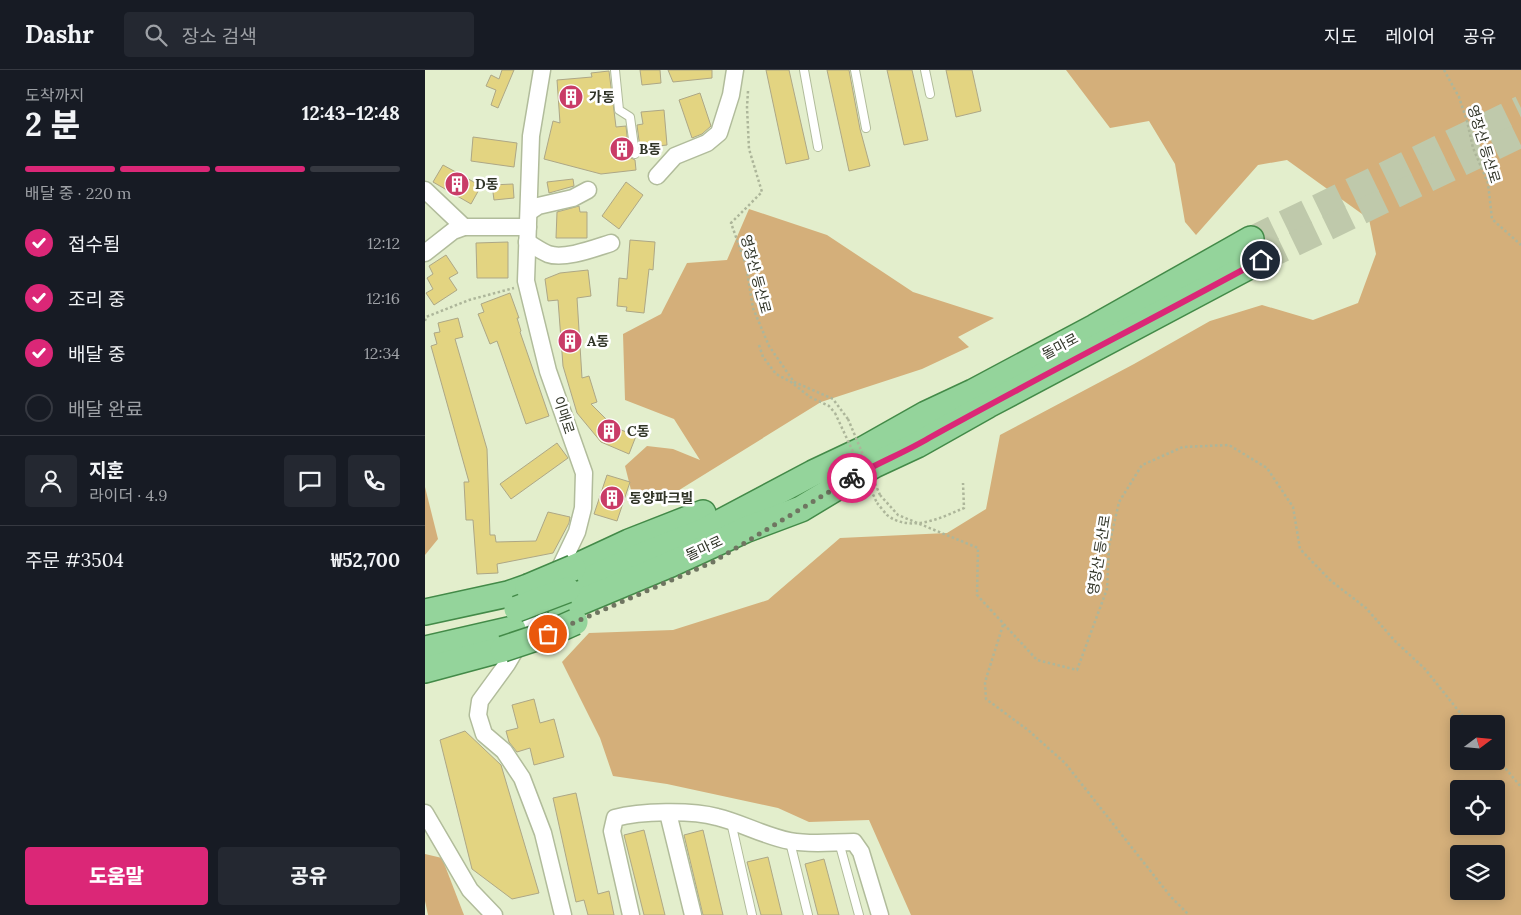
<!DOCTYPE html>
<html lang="ko">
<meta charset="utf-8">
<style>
body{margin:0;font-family:Lora,"Noto Sans KR",serif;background:#242831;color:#f1f3f6;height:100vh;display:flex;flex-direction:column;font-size:19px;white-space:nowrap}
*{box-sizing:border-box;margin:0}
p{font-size:16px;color:#9ea1a6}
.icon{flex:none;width:28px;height:28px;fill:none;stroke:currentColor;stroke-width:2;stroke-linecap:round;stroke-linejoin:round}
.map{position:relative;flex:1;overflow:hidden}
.drawer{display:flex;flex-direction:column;background:#171b24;width:425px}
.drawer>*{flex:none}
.needle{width:32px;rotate:74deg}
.fabs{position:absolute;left:1025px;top:645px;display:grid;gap:10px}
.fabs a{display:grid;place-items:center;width:55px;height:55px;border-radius:5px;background:#171b24;box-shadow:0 2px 12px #0003;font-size:25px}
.pin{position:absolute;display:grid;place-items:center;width:42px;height:42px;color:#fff;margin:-21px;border:2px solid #fff;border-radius:50%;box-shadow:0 1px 5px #0007}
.courier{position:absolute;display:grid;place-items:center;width:50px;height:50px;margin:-25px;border:4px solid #db2777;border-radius:50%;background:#fff;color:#222;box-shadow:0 1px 6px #0007}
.head em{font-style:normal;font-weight:800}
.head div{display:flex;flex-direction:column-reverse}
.head{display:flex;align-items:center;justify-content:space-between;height:85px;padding:0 25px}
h1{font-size:32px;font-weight:800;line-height:38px}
.bar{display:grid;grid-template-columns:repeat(4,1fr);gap:8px 5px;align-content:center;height:60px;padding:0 25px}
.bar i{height:6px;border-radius:4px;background:#363941}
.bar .on{background:#db2777}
.bar p{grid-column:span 4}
.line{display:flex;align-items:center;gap:12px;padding:0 25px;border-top:1px solid #363941}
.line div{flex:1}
.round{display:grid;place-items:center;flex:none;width:52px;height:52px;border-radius:5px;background:#242831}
ol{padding:0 25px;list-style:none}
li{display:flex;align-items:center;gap:15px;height:55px}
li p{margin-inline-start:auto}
li .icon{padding:5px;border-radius:50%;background:#db2777;color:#fff;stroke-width:4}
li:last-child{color:#9ea1a6}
li i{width:28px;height:28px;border:2px solid #363941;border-radius:50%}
.action{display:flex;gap:10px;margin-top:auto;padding:10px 25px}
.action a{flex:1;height:58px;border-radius:5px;background:#db2777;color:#fff;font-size:20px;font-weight:800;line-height:58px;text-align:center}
.action a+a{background:#242831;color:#f1f3f6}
header{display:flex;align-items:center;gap:30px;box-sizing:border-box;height:70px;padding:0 25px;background:#171b24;border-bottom:1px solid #363941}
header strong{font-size:24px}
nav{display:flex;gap:28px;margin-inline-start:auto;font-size:18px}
.search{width:350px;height:45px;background:#242831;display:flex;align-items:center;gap:12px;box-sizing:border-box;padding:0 18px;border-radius:5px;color:#9ea1a6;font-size:19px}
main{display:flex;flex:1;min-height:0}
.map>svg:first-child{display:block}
.green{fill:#d4af7a;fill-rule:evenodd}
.building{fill:#e3d481;stroke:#ada786}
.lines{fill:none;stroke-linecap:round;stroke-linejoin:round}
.primary-tunnel{stroke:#bfc9ab;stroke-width:25;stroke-dasharray:25 12;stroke-linecap:butt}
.service-casing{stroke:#b1bc9b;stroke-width:10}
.minor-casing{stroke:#b1bc9b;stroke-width:19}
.primary-casing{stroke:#438a48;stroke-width:28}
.path{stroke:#adb69a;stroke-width:2.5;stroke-dasharray:2.5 2.5;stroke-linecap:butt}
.service{stroke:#fff;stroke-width:8}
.minor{stroke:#fff;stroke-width:16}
.primary{stroke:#94d49b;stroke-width:25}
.primary-bridge-casing{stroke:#438a48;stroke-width:28;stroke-linecap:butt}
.path-bridge{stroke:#adb69a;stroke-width:2.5;stroke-dasharray:2.5 2.5;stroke-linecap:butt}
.primary-bridge{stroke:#94d49b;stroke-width:25}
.done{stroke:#6f7561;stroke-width:5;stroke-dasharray:0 9}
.route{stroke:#db2777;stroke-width:6}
.labels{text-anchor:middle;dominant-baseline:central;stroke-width:5;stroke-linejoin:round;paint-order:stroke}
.poi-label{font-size:14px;font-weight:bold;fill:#303427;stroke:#fff;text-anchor:start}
.street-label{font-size:14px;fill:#303427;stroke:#fff}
</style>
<header>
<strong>Dashr</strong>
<div class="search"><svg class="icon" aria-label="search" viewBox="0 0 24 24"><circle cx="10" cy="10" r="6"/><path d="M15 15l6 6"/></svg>장소 검색</div>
<nav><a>지도</a><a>레이어</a><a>공유</a></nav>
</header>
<main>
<section class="drawer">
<div class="head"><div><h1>2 분</h1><p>도착까지</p></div><em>12:43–12:48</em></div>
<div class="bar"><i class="on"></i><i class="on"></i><i class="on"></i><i></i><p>배달 중 · 220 m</p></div>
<ol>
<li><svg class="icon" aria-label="check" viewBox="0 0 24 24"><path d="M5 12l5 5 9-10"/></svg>접수됨<p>12:12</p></li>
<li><svg class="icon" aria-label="check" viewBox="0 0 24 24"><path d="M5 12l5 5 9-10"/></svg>조리 중<p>12:16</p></li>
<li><svg class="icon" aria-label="check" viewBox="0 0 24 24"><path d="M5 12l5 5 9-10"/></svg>배달 중<p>12:34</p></li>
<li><i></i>배달 완료</li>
</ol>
<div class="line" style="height:90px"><a class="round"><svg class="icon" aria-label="person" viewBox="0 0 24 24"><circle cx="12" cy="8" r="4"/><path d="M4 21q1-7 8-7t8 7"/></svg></a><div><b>지훈</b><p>라이더 · 4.9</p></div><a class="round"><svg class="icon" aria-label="chat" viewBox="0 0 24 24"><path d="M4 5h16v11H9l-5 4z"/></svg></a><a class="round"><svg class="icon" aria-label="phone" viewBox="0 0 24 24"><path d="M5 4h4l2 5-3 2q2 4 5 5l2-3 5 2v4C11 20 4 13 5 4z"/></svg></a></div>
<div class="line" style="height:65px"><div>주문 #3504</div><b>₩52,700</b></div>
<div class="action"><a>도움말</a><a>공유</a></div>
</section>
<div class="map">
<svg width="1096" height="845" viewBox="0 0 1096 845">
<rect width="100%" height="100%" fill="#e3eecc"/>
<g class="green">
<path d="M641,0H1096V845H486L444,750L384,752L353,738L242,714L188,706L175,668L137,592L164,563L248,560L343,530L415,468L522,463L561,439L575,365L709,294L785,251L837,235L888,250L933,233L951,184L944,149L862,90L833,95L771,165L760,152L750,94L724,51L685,58ZM1034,654H1071V691H1034ZM1034,719H1071V756H1034ZM1034,784H1071V821H1034Z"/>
<polygon points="324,139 402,165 488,222 569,248 533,267 544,277 497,299 396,332 251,422 209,432 200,396 222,376 248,379 275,390 249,349 200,330 198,264 236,244 262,193 302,190"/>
<polygon points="0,417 13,469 0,485"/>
<polygon points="0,784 17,788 39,845 3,845 0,831"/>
</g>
<g class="building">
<polygon points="77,0 89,0 73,38 66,35 71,20 61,16 66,5 74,9"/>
<polygon points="215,0 235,0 236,13 217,15"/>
<polygon points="243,0 287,0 287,8 248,12"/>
<polygon points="341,0 364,0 384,89 361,94"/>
<polygon points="402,0 424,0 435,59 445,96 424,101"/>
<polygon points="462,0 487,0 503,70 479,75"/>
<polygon points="521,0 547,0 556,41 531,47"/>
<polygon points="184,1 191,57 201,56 204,85 206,88 210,90 211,100 176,104 119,89 128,51 135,53 132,10 167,7 166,3"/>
<polygon points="275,23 286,56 277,64 267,68 254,30"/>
<polygon points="239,40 242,75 215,78 212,55 218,54 216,42"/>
<polygon points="48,67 92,73 89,97 46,91"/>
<polygon points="18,95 56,116 46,134 8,112"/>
<polygon points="148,109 149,116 124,123 122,112"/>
<polygon points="201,112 218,125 194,159 177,146"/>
<polygon points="88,114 89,128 69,130 67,115"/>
<polygon points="154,136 155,142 162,142 162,168 131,168 132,142"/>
<polygon points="205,170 230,172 228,200 224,199 219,243 201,241 202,237 192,236 194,208 202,209"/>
<polygon points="83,172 83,208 52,208 51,173"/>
<polygon points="21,185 33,203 24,208 32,220 9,235 1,223 8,219 2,208 8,204 4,196"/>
<polygon points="163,200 166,226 152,228 157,308 164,306 172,332 166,334 189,357 211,366 204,384 176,372 152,343 138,296 133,230 123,231 120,209 135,203"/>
<polygon points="85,223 94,248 92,248 96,261 95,262 124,346 101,354 72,271 65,274 53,244 59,242 56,234"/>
<polygon points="33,248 38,267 30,269 62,379 65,465 70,465 71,472 111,471 123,442 145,447 144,453 128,483 72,494 73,503 52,504 48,450 41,450 39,412 44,412 6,276 12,274 9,263 15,262 13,253"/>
<polygon points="132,373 143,388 86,429 75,414"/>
<polygon points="182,405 205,412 192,451 169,444"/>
<polygon points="109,629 115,653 129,649 139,687 109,695 105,678 92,682 84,672 81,661 93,658 87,635"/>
<polygon points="40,661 76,695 114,823 87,829 47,799 15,670"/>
<polygon points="151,723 173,824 184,821 189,845 163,845 159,830 151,832 128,728"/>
<polygon points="219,760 240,845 219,845 199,765"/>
<polygon points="278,760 298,845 278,845 259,765"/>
<polygon points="343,787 357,845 336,845 322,792"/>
<polygon points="399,789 414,845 393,845 380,794"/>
</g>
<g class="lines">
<g class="primary-tunnel">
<polyline points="826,169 1096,38"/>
<polyline points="836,190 1096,65"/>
</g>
<defs>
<g id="service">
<polyline points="190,0 194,40 205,47 210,84"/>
<polyline points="379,0 393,77"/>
<polyline points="430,0 441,58"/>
<polyline points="500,0 505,24"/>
<polyline points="306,752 327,845"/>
<polyline points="365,772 383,845"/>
<polyline points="414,772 434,845"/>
</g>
<g id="minor">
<polyline points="117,0 106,66 101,211 123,301 159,403 158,438 152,462 119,531 82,594 55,631 53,645 59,664 79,681 97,708 118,763 138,845"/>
<polyline points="232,106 250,86 282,73 294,63 306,25 310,0"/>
<polyline points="0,120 39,157"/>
<polyline points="104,142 113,136 148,128 163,120"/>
<path d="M102,172C109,176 116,181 123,184C139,190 170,178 186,173"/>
<polyline points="0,183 28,161 39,157 103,157"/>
<polyline points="0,743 45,820 69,845"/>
<polyline points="243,743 268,845"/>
<path d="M206,845L187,761L190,748C215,741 267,740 292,747C317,753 339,766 365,771C386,775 408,772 429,772L436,782L455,845"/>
</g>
<g id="primary">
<polyline points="148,498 204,472 278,443"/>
<polyline points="152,515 218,485 277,462 388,403 439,379 501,344 548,322 670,257 826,169"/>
<polyline points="136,540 246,494 320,460 376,439 449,395 492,375 563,335 836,190"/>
<polyline points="0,542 83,524 103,517"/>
<polyline points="0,579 88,559"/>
<polyline points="0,600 78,579"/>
</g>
</defs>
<use href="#service" class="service-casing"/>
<use href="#minor" class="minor-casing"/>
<use href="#primary" class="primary-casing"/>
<g class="path">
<polyline points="1019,0 1034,27 1042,51 1048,78 1063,113 1067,149 1096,175"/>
<polyline points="323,21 322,37 324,79 337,122 306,153 321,195 328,238 344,276 369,312 408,329 423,349"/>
<polyline points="0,251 1,247 44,230 89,218"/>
<polyline points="334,275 338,287 351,304 366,312 385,327 404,336 410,343"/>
<polyline points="455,425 473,445 553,478 552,525 612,590 652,600 682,519 684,476 694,432 717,395 758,377 804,375 842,398 868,437 875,479 906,511 941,538 970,571 1000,599 1044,654"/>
<path d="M452,433C455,436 459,442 462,445C485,463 516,448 539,438L538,413"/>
<polyline points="578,555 560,612 561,629 603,660 640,693 746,827 764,845"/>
<polyline points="1071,687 1096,717"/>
</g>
<use href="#service" class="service"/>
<use href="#minor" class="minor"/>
<use href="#primary" class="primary"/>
<defs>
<g id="primary-bridge">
<polyline points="103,517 148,498"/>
<polyline points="92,539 142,520"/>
<polyline points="78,579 123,564 150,552"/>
</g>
</defs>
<use href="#primary-bridge" class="primary-bridge-casing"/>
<g class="path-bridge">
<polyline points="410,343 452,433"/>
<polyline points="423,349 455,425"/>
</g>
<use href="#primary-bridge" class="primary-bridge"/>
</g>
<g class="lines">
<polyline class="done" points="123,564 288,492 427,408"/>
<path class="route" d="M427,408C452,393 479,383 504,368C614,307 726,250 836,190"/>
</g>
<defs>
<symbol id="building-disc" viewBox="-11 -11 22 22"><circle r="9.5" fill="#c93c67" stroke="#fff"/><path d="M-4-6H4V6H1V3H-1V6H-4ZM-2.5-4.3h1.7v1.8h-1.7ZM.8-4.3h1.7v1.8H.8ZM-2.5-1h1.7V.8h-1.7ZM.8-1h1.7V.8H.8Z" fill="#fff"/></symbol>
</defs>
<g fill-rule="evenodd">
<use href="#building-disc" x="132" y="13" width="28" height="28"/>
<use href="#building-disc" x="183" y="65" width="28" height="28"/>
<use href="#building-disc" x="18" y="100" width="28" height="28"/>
<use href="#building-disc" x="131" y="257" width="28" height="28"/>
<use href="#building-disc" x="170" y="347" width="28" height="28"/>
<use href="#building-disc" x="173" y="414" width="28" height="28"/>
</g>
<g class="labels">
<g class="poi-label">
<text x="164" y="27">가동</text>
<text x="214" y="79">B동</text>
<text x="50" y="114">D동</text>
<text x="162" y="271">A동</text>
<text x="202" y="361">C동</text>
<text x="204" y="428">동양파크빌</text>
</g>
<g class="street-label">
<text transform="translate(1059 74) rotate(73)">영장산 등산로</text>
<text transform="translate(331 204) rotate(75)">영장산 등산로</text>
<text transform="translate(635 276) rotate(-28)">돌마로</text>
<text transform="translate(139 345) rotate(72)">이매로</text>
<text transform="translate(279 478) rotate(-25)">돌마로</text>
<text transform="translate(674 485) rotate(-81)">영장산 등산로</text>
</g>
</g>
</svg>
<div class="fabs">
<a><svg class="needle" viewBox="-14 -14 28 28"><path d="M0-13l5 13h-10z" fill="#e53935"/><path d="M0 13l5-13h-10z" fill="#9ea1a6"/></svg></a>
<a><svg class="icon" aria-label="locate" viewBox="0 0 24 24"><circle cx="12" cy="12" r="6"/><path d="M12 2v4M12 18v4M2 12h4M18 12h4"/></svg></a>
<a><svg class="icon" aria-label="layers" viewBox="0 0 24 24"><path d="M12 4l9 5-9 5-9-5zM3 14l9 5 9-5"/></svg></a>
</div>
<div class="pin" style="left:123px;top:564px;background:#ea580c"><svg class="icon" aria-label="bag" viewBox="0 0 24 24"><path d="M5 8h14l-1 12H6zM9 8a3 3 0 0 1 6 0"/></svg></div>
<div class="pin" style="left:836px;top:190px;background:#1f2937"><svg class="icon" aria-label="home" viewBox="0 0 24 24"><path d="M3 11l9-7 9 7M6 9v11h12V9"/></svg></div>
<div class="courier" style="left:427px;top:408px"><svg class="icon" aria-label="bike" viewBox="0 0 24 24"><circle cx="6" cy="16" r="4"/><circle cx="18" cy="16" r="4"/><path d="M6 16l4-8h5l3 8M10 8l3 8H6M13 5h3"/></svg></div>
</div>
</main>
